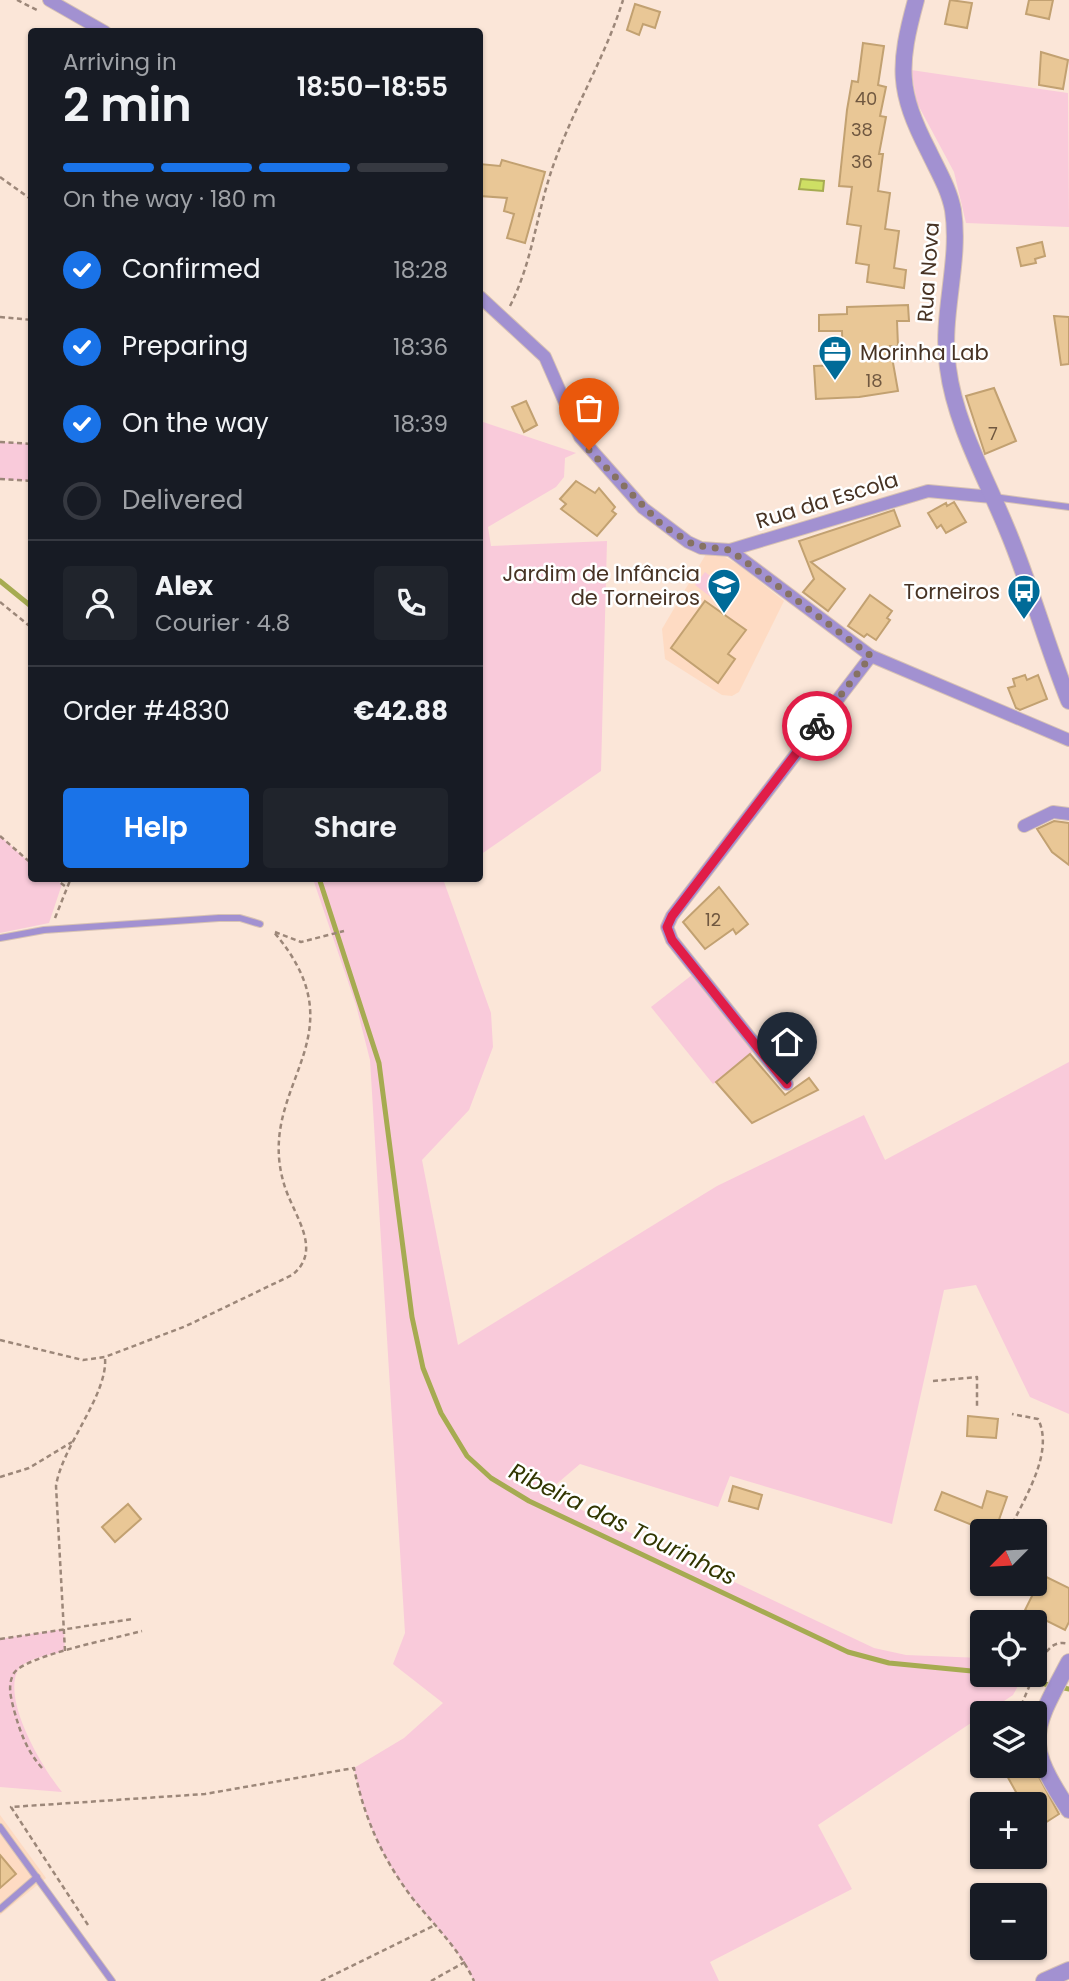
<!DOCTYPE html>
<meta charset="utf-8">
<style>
body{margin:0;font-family:Poppins,sans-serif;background:#20242c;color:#f1f3f6;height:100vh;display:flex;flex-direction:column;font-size:26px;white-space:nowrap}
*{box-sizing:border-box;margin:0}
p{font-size:23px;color:#9ea1a6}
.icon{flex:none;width:38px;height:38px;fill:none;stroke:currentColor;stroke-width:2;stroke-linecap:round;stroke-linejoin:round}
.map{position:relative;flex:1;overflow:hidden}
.drawer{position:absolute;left:28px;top:28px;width:455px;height:854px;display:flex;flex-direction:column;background:#171b24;border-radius:7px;box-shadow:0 2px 5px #0004}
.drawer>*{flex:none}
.needle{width:46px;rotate:246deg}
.controls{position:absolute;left:970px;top:1519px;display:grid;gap:14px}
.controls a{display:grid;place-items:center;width:77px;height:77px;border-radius:7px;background:#171b24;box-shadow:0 2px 5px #0004;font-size:35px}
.pin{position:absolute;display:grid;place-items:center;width:60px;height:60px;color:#fff;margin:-72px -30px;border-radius:50% 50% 50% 0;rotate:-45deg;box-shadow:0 0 7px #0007}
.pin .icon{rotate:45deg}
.courier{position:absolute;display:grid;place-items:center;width:70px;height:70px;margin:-35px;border:5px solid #e11d48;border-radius:50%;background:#fff;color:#222;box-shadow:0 2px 9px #0007}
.head em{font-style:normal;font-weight:600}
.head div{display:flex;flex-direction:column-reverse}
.head{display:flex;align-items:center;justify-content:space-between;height:119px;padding:0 35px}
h1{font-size:46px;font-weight:600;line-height:52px}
.bar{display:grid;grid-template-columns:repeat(4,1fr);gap:10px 7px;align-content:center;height:84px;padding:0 35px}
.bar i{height:9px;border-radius:5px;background:#363941}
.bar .selected{background:#1a73e8}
.bar p{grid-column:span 4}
.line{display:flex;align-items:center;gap:18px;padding:0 35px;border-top:2px solid #363941}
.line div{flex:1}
.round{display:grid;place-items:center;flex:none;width:74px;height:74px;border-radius:7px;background:#20242c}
ol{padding:0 35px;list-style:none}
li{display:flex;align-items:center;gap:21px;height:77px}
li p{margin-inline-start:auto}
li .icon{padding:7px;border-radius:50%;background:#1a73e8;color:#fff;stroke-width:4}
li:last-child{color:#9ea1a6}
li i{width:38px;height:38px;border:4px solid #363941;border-radius:50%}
.action{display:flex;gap:14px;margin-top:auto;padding:14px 35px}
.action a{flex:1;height:80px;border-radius:7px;background:#1a73e8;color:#fff;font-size:28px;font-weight:600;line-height:80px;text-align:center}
.action a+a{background:#20242c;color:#f1f3f6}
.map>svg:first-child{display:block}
.built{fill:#fedbc3}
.green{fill:#f9cada}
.water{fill:#cedf64;stroke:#a6ab51;stroke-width:2}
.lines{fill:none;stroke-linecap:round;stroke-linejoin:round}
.stream{stroke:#a6ab51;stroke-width:5}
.building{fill:#e9c796;stroke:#c2a171;stroke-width:2}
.service-casing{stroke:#d7c2b4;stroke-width:8}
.minor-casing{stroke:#d7c2b4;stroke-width:14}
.tertiary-casing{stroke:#d7c2b4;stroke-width:18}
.path{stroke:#9c8779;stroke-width:2.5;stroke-dasharray:5 3.5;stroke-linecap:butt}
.service{stroke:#a291d1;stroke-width:6}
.minor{stroke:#a291d1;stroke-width:12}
.tertiary{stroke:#a291d1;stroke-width:16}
.done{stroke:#867263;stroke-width:7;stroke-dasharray:0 12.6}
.route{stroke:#e11d48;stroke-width:9}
.labels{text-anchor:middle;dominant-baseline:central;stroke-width:5;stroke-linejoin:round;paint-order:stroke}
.number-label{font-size:18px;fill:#705840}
.street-label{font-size:21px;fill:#473324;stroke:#fff}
.poi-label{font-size:21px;fill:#473324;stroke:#fff;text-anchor:end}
.water-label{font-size:23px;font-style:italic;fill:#313601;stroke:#fff}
</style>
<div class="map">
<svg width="1069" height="1981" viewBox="0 0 1069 1981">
<rect width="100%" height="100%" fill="#fbe6d8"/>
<g class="built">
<polygon points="706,554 725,557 740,566 784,601 739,692 732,696 722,695 665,659 662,629"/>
<polygon points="0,1815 46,1878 0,1915"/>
</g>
<g class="green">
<polygon points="911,70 1068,93 1069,227 966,223 954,172 917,103"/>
<polygon points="480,421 576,453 565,458 564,477 556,487 488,527 491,546 607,541 601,771 480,855"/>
<polygon points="0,442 31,444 31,481 0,479"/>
<polygon points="705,572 730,590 720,604 695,585"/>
<polygon points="0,836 31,864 32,878 54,879 62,884 49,923 0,933"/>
<path d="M313,879H443L491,1013L493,1047L469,1110L422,1160L458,1345L717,1186L864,1115L885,1160L1069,1062V1414L1030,1397L976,1285L944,1290L892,1524L730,1476L718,1507L580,1464L546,1493L874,1648L906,1655L982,1658V1675H1024L1013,1695L818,1825L852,1889L710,1962L719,1981H474C460,1950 435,1926 413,1899C382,1858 364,1818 354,1768L404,1738L443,1703L393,1664L405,1633L370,1060L356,1005Z"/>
<polygon points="692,975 753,1052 713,1084 651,1007"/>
<path d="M64,1629L65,1651C50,1655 31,1657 19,1668C0,1698 43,1769 62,1792L0,1787V1639Z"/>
</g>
<polygon class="water" points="801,179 824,181 823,191 799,189"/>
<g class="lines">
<g class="stream">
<polyline points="0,581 32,607"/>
<polyline points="319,878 379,1063 412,1317 423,1368 441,1413 467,1456 491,1478 529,1501 848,1652 889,1663 982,1672"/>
<polyline points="1001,1675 1069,1689"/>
</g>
</g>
<g class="building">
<polygon points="950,0 972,3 967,28 945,24"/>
<polygon points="1029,0 1053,0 1049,19 1026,14"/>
<polygon points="635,4 660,12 655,28 643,24 639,35 627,30"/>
<polygon points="863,43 884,46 878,85 886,87 880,116 886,117 879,154 883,154 878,191 890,193 885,229 899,231 894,268 906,270 904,288 867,282 869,265 856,263 861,226 847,224 852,187 839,186 847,110 852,81 858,82"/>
<polygon points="1041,52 1068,60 1063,89 1039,85"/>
<polygon points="502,160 545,172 525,243 507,238 514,214 504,211 507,198 480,196 480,164 500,166"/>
<polygon points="1042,242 1045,256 1035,259 1036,263 1021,266 1017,248"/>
<polygon points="908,305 909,321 897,321 898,346 890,346 898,391 859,397 816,399 814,366 843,365 842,331 819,331 819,315 847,314 847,307"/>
<polygon points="1054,316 1069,317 1069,364 1061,365"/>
<polygon points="994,388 1016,441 985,454 966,396"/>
<polygon points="526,401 537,425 524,432 512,407"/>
<polygon points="576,481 595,493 599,488 615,507 612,511 616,514 597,536 561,509 566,504 560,499"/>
<polygon points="954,502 966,522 946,533 941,525 937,528 928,513 946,503 947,506"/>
<polygon points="894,510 900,526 811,562 845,589 828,611 803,592 814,579 799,541"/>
<polygon points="870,595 892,611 887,618 890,620 876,640 867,634 864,637 848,626"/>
<polygon points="705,601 746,630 728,654 735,659 718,683 671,648"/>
<polygon points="1025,675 1027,680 1038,675 1047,699 1020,710 1016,708 1008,688 1015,686 1013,679"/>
<polygon points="1054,821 1069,823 1069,865 1052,852 1037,829"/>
<polygon points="719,887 748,924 736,934 733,929 705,949 683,922"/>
<polygon points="750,1054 785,1095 809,1078 818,1090 752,1123 716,1082"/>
<polygon points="968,1416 998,1419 996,1438 967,1436"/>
<polygon points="733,1486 762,1495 758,1509 729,1501"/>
<polygon points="987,1491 1007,1497 995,1531 987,1531 935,1510 942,1492 982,1508"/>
<polygon points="128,1504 141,1519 115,1542 102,1527"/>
<polygon points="1034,1571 1069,1588 1069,1622 1065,1630 1025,1610 1034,1592"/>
<polygon points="1021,1766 1033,1766 1059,1814 1034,1830 1034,1804 1021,1801 1006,1774"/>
<polygon points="0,1855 16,1874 0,1888"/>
</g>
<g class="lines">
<defs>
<g id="service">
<polyline points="994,497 1069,507"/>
<polyline points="0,938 44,930 219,918 240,918 260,924"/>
<polyline points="0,1827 112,1981"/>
<polyline points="0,1909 37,1877"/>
</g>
<g id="minor">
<polyline points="49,0 105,32"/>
<polyline points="480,297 545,357 580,437 643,508 688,542 701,548 730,550"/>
<polyline points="992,497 928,491 730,550 871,656 1069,740"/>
<polyline points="1024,826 1053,812 1069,814"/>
<polyline points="787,1084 672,940 667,927 672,916 871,656"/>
</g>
<g id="tertiary">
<path d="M916,0C898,66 897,90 929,152C938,171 949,189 953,210C961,262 940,316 948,368C955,423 985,476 1006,527C1030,583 1046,644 1069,701"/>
<path d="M1069,1662C1032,1732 1023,1741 1069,1810"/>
<polyline points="1044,1981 1069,1970"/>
</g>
</defs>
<use href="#service" class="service-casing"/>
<use href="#minor" class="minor-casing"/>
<use href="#tertiary" class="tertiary-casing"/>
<g class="path">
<polyline points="17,0 37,10"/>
<polyline points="0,177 32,200"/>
<path d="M510,306C534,259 537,207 556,158C576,104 606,55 623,0"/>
<polyline points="0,317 32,320"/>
<polyline points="0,442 32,444"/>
<polyline points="0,479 32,481"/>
<polyline points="0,602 32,628"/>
<polyline points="0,836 32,864"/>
<polyline points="54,878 66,887"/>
<polyline points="55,918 71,878"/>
<polyline points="275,932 301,942 344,931"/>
<path d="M0,1340L83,1360L105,1357L186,1326L292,1275C324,1250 293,1215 284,1184C254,1084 365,1038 273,931"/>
<polyline points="933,1381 977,1377 977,1407"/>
<polyline points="0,1477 29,1468 72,1442"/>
<path d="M1009,1531C1023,1500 1055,1453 1038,1419L1012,1414"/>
<polyline points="0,1639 133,1619"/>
<path d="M65,1651L56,1486C62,1446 108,1395 105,1358"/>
<path d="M1034,1674C1042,1659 1049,1638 1069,1644"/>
<polyline points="1018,1713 1034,1675"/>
<path d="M42,1768C27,1751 20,1732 14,1710C11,1698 7,1685 14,1673C27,1655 117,1638 142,1631"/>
<path d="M88,1925L11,1807L205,1794L354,1768C364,1818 382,1858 413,1899C435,1926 460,1950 474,1981"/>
<polyline points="321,1981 435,1925"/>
<polyline points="431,1981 465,1962"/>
</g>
<use href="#service" class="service"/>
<use href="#minor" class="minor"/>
<use href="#tertiary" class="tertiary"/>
</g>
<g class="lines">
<polyline class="done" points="589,450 662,525 694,545 730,550 871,656 817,726"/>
<polyline class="route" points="787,1084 672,940 667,927 672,916 817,726"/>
</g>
<defs>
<symbol id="office-pin" viewBox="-11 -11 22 30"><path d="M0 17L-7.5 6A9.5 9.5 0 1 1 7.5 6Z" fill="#006b98" stroke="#fff"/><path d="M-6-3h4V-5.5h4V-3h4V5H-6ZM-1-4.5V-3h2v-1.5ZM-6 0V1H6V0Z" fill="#fff"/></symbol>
<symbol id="school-pin" viewBox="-11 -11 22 30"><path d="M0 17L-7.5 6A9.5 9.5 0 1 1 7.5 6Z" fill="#006b98" stroke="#fff"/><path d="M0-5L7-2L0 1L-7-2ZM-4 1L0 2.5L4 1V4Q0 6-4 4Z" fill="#fff"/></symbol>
<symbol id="bus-pin" viewBox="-11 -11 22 30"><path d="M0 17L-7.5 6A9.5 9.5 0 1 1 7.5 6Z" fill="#006b98" stroke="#fff"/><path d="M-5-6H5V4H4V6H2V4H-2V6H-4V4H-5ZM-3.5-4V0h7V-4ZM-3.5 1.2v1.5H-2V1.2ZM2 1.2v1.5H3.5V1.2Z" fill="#fff"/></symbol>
</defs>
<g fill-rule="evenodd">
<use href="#office-pin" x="816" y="333" width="38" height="52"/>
<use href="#school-pin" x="705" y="566" width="38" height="52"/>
<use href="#bus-pin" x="1005" y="572" width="38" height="52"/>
</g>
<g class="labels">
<g class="number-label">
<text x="866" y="98">40</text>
<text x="862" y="129">38</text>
<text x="862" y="161">36</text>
<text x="874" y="380">18</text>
<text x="993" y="433">7</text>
<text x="713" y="919">12</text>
</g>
<g class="street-label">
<text transform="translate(928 272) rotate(-86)">Rua Nova</text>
<text transform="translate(827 500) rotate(-17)">Rua da Escola</text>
</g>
<g class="poi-label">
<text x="860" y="352" text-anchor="start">Morinha Lab</text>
<text x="700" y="573">Jardim de Infância<tspan x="700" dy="24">de Torneiros</tspan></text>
<text x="1000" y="591">Torneiros</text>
</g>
<g class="water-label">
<text transform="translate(623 1524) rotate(26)">Ribeira das Tourinhas</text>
</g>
</g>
</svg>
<div class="controls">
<a><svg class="needle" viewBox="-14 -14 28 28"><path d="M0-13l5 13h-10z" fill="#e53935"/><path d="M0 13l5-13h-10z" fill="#9ea1a6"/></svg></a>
<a><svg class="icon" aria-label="locate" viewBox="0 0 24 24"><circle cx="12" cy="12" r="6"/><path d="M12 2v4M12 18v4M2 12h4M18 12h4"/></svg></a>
<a><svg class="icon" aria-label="layers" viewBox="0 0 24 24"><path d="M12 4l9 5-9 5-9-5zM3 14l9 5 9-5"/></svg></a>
<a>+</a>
<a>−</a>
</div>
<div class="pin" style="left:589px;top:450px;background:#ea580c"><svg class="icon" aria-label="bag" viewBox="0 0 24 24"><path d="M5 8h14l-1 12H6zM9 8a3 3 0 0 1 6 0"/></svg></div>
<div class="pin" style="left:787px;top:1084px;background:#1f2937"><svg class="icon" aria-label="home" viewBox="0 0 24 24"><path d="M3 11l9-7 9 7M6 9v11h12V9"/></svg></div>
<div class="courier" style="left:817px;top:726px"><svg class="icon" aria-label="bike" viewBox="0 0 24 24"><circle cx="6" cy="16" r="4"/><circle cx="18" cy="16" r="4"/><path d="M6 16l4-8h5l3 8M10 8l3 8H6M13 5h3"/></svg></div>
<section class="drawer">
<div class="head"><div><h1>2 min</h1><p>Arriving in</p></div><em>18:50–18:55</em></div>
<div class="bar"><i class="selected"></i><i class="selected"></i><i class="selected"></i><i></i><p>On the way · 180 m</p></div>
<ol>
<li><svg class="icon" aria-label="check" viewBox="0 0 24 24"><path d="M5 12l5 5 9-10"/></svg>Confirmed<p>18:28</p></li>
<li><svg class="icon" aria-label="check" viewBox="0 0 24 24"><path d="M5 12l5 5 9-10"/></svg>Preparing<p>18:36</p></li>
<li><svg class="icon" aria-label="check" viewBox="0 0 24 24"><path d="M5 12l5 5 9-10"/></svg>On the way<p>18:39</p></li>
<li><i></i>Delivered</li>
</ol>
<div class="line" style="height:126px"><a class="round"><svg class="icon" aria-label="person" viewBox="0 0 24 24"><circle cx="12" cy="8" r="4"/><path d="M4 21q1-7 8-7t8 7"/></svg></a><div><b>Alex</b><p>Courier · 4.8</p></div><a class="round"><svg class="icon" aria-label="phone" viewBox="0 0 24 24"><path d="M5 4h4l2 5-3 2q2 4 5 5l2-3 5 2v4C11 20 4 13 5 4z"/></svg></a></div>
<div class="line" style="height:91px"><div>Order #4830</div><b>€42.88</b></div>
<div class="action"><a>Help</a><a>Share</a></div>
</section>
</div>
